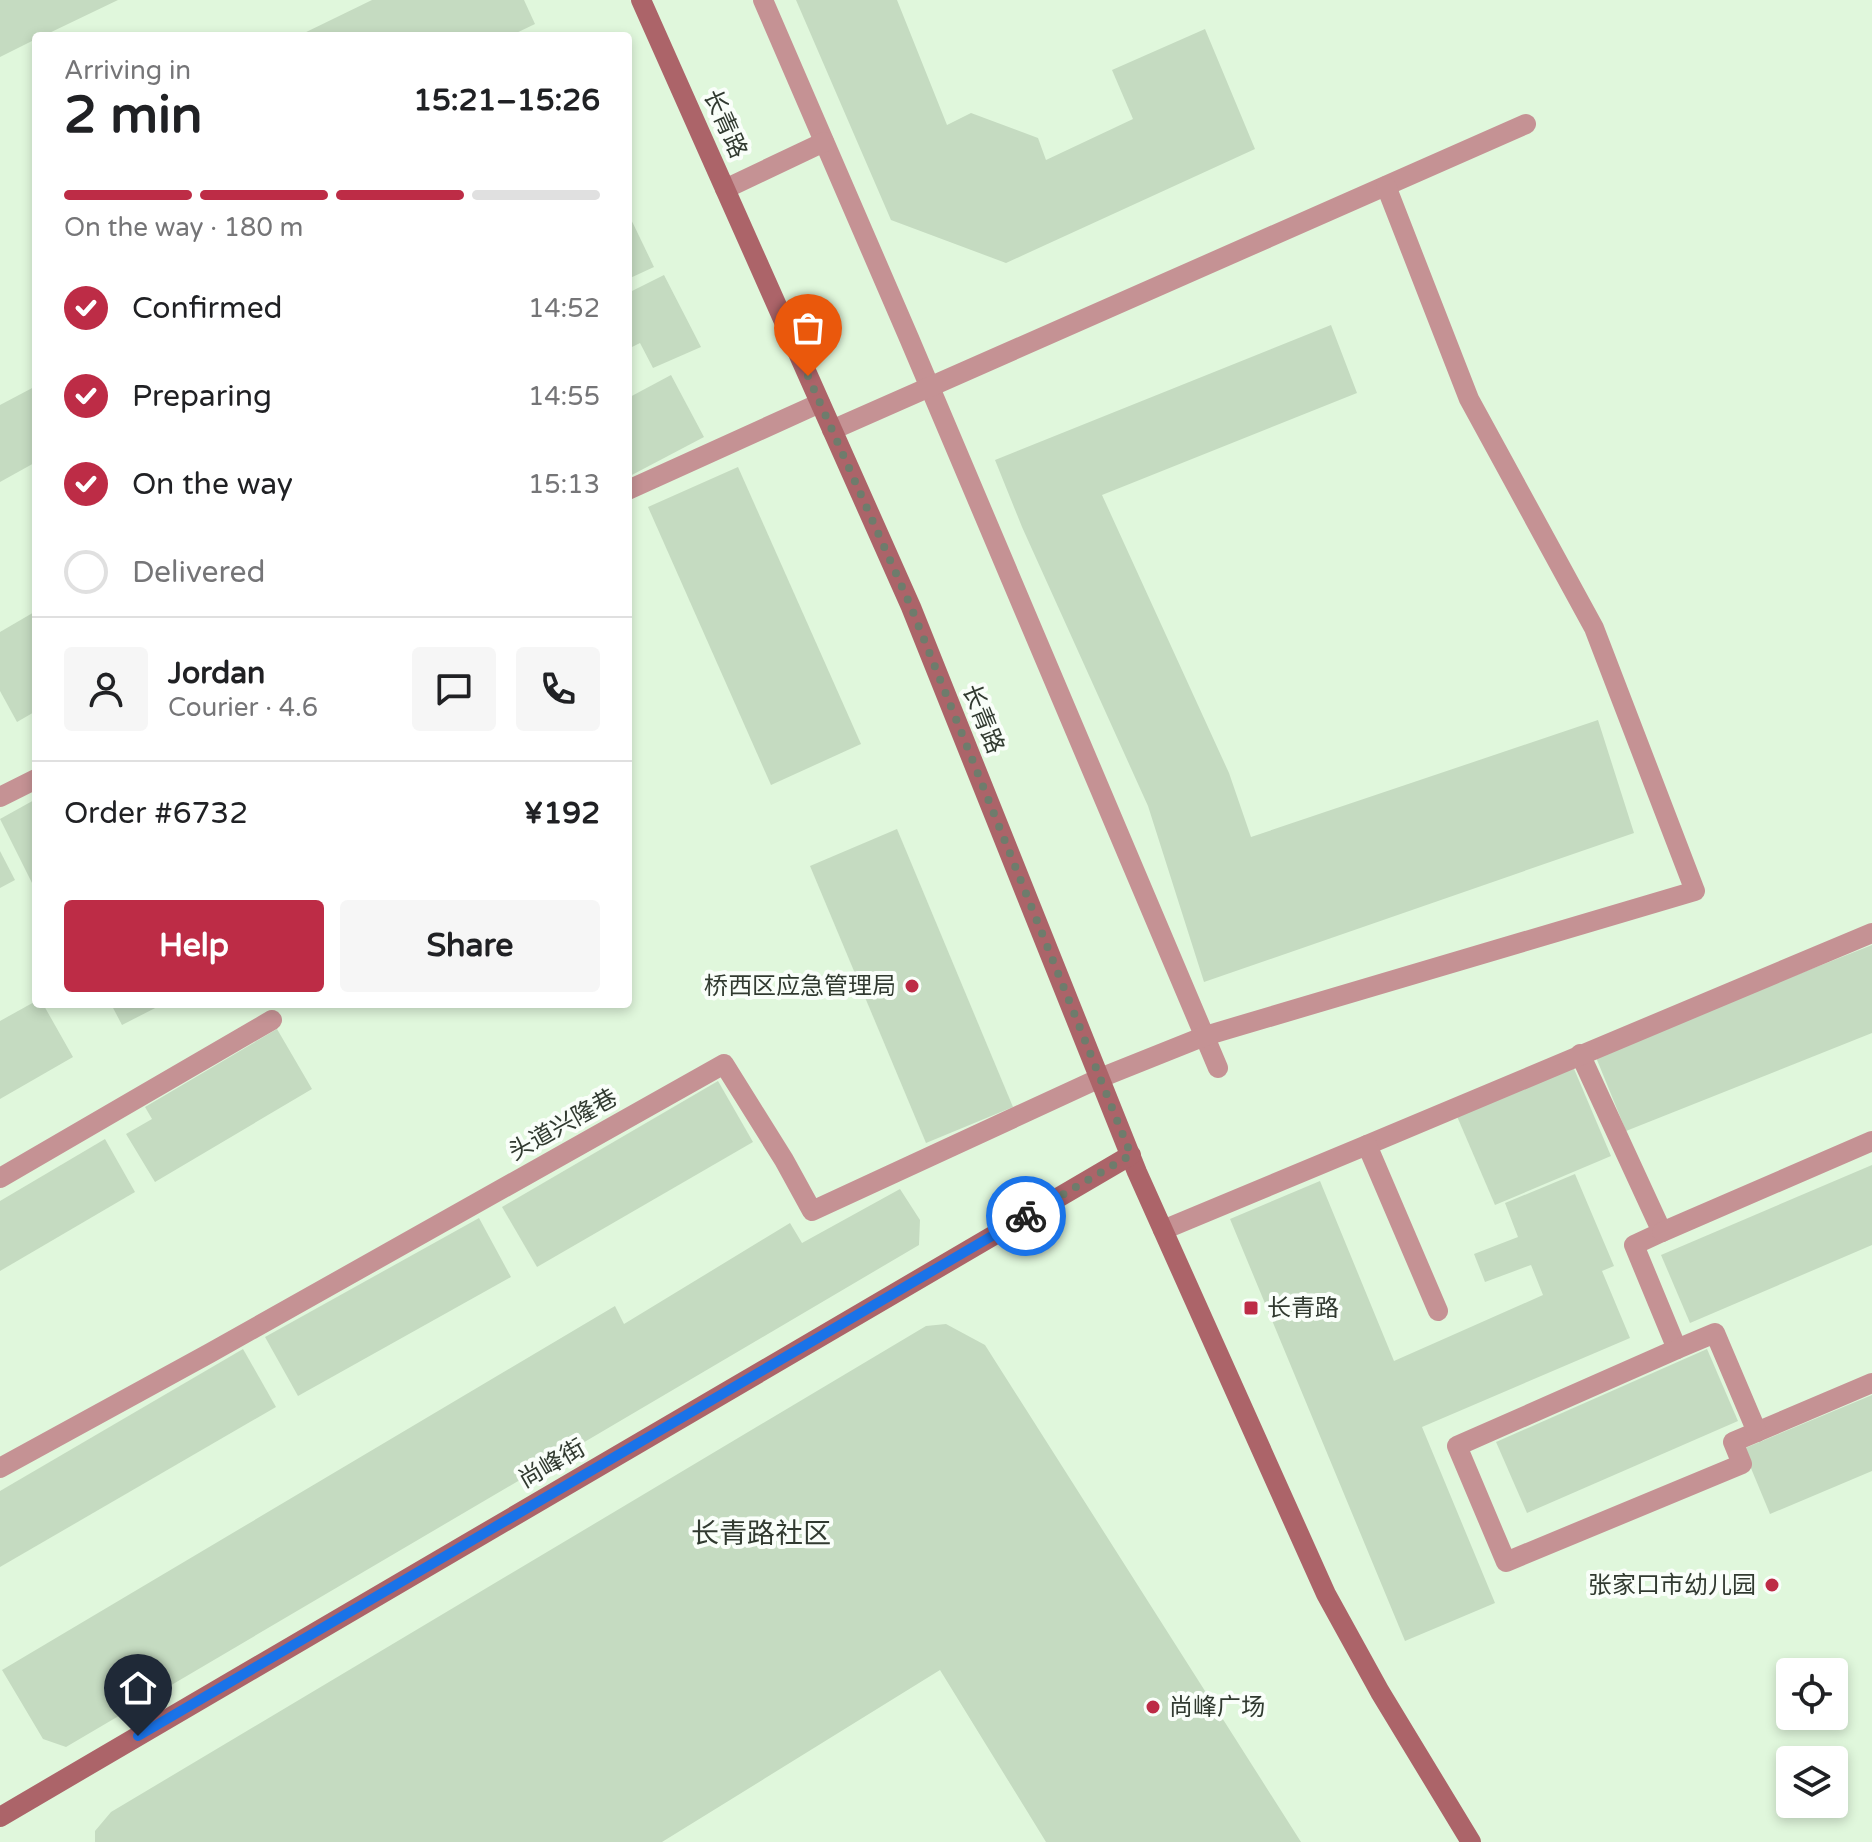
<!DOCTYPE html>
<meta charset="utf-8">
<style>
body{margin:0;font-family:"Varela Round","Noto Sans SC",sans-serif;background:#f6f6f6;color:#202124;height:100vh;display:flex;flex-direction:column;font-size:30px;white-space:nowrap}
*{box-sizing:border-box;margin:0}
p{font-size:26px;color:#757577}
.icon{flex:none;width:44px;height:44px;fill:none;stroke:currentColor;stroke-width:2;stroke-linecap:round;stroke-linejoin:round}
.map{position:relative;flex:1;overflow:hidden}
.panel{position:absolute;left:32px;top:32px;width:600px;height:976px;display:flex;flex-direction:column;background:#fff;border-radius:8px;box-shadow:0 4px 12px #0003}
.panel>*{flex:none}
.fabs{position:absolute;left:1776px;top:1658px;display:grid;gap:16px}
.fabs a{display:grid;place-items:center;width:72px;height:72px;border-radius:8px;background:#fff;box-shadow:0 4px 12px #0003;font-size:40px}
.pin{position:absolute;display:grid;place-items:center;width:68px;height:68px;color:#fff;margin:-82px -34px;border-radius:50% 50% 50% 0;rotate:-45deg;box-shadow:0 0 8px #0007}
.pin .icon{rotate:45deg}
.courier{position:absolute;display:grid;place-items:center;width:80px;height:80px;margin:-40px;border:6px solid #1a73e8;border-radius:50%;background:#fff;color:#222;box-shadow:0 2px 10px #0007}
.head em{font-style:normal;font-weight:700}
.head div{display:flex;flex-direction:column-reverse}
.head{display:flex;align-items:center;justify-content:space-between;height:136px;padding:0 32px}
h1{font-size:52px;font-weight:700;line-height:60px}
.bar{display:grid;grid-template-columns:repeat(4,1fr);gap:12px 8px;align-content:center;height:96px;padding:0 32px}
.bar i{height:10px;border-radius:6px;background:#e0e0e0}
.bar .current{background:#bd2c46}
.bar p{grid-column:span 4}
.line{display:flex;align-items:center;gap:20px;padding:0 32px;border-top:2px solid #e0e0e0}
.line div{flex:1}
.round{display:grid;place-items:center;flex:none;width:84px;height:84px;border-radius:8px;background:#f6f6f6}
ol{padding:0 32px;list-style:none}
li{display:flex;align-items:center;gap:24px;height:88px}
li p{margin-inline-start:auto}
li .icon{padding:8px;border-radius:50%;background:#bd2c46;color:#fff;stroke-width:4}
li:last-child{color:#757577}
li i{width:44px;height:44px;border:4px solid #e0e0e0;border-radius:50%}
.primary-button{display:flex;gap:16px;margin-top:auto;padding:16px 32px}
.primary-button a{flex:1;height:92px;border-radius:8px;background:#bd2c46;color:#fff;font-size:32px;font-weight:700;line-height:92px;text-align:center}
.primary-button a+a{background:#f6f6f6;color:#202124}
.map>svg:first-child{display:block}
.building{fill:#c5dbc1}
.lines{fill:none;stroke-linecap:round;stroke-linejoin:round}
.lane{stroke:#c59294;stroke-width:20}
.street{stroke:#c59294;stroke-width:20}
.secondary{stroke:#ac6469;stroke-width:20}
.done{stroke:#6e7c6c;stroke-width:8;stroke-dasharray:0 14.4}
.route{stroke:#1a73e8;stroke-width:10}
.poi-dot{fill:#bd2c46;stroke:#f9fef9;stroke-width:3}
.labels{text-anchor:middle;dominant-baseline:central;stroke-width:8;stroke-linejoin:round;paint-order:stroke}
.street-label{font-size:24px;fill:#313a30;stroke:#f9fef9}
.poi-label{font-size:24px;fill:#313a30;stroke:#f9fef9;text-anchor:end}
.quarter-label{font-size:28px;fill:#313a30;stroke:#f9fef9}
</style>
<div class="map">
<svg width="1872" height="1842" viewBox="0 0 1872 1842">
<rect width="100%" height="100%" fill="#e0f7dc"/>
<g class="building">
<polygon points="0,0 118,0 43,36 36,36 36,39 0,57"/>
<polygon points="372,0 524,0 535,24 510,36 298,36"/>
<polygon points="796,0 897,0 947,125 971,113 1038,138 1046,160 1133,119 1112,70 1205,29 1255,149 1006,263 891,220"/>
<polygon points="628,213 654,267 628,279"/>
<polygon points="664,275 701,347 653,368 640,343 628,349 628,293"/>
<polygon points="1331,325 1357,393 1102,495 1229,773 1251,837 1598,720 1634,833 1204,982 1148,806 1022,527 995,460"/>
<polygon points="671,375 704,437 628,477 628,398"/>
<polygon points="36,386 36,462 0,482 0,405"/>
<polygon points="738,467 861,744 771,785 648,507"/>
<polygon points="36,611 36,711 17,722 0,691 0,632"/>
<polygon points="36,799 36,881 32,883 0,819"/>
<polygon points="897,829 1013,1107 926,1143 810,866"/>
<polygon points="0,851 15,880 0,888"/>
<polygon points="1872,945 1872,1033 1626,1131 1595,1055"/>
<polygon points="36,1001 36,1004 43,1004 73,1057 0,1099 0,1021"/>
<polygon points="111,1004 163,1004 122,1025"/>
<polygon points="277,1029 312,1089 155,1182 126,1134 152,1119 145,1107"/>
<polygon points="1572,1064 1611,1156 1495,1205 1456,1114"/>
<polygon points="718,1081 753,1142 537,1267 502,1207"/>
<polygon points="105,1139 135,1192 0,1271 0,1201"/>
<polygon points="1872,1165 1872,1245 1690,1323 1661,1255"/>
<polygon points="1575,1174 1614,1266 1602,1271 1630,1338 1422,1427 1495,1603 1405,1641 1230,1219 1320,1181 1394,1361 1543,1295 1531,1265 1485,1282 1474,1254 1518,1237 1505,1203"/>
<polygon points="900,1189 920,1220 919,1245 66,1747 43,1739 2,1670 615,1306 624,1324 790,1223 802,1243"/>
<polygon points="479,1218 511,1277 298,1396 265,1337"/>
<polygon points="946,1324 985,1345 1301,1842 1046,1842 940,1670 662,1842 95,1842 95,1831 111,1812 926,1326"/>
<polygon points="243,1349 276,1407 0,1567 0,1491"/>
<polygon points="1707,1349 1738,1421 1527,1513 1496,1442"/>
<polygon points="1872,1395 1872,1471 1770,1514 1743,1449"/>
</g>
<g class="lines">
<g class="lane">
<polyline points="763,0 909,338 1218,1068"/>
<polyline points="725,189 824,142"/>
<polyline points="832,430 1526,124"/>
<polyline points="628,490 820,403"/>
<polyline points="0,797 36,779"/>
<polyline points="0,1178 272,1020"/>
<polyline points="0,1468 210,1353 724,1064 784,1160 812,1211 1100,1078 1205,1036 1695,891 1594,628 1469,399 1386,186"/>
</g>
<g class="street">
<polyline points="1580,1054 1662,1232 1634,1245 1677,1349 1457,1446 1506,1562 1742,1464 1733,1442 1872,1383"/>
<polyline points="1367,1145 1872,933"/>
<polyline points="1163,1230 1367,1145 1438,1311"/>
<polyline points="1662,1232 1872,1141"/>
<polyline points="1677,1349 1715,1333 1757,1432"/>
</g>
<g class="secondary">
<polyline points="641,0 911,607 1137,1172 1278,1487 1326,1594 1380,1692 1471,1842"/>
<polyline points="0,1817 1131,1155"/>
</g>
</g>
<g class="lines">
<polyline class="done" points="808,376 911,607 1131,1155 1026,1216"/>
<polyline class="route" points="138,1736 1026,1216"/>
</g>
<g class="poi-dot">
<circle cx="912" cy="986" r="8"/>
<rect x="1243" y="1300" width="16" height="16" rx="4"/>
<circle cx="1772" cy="1585" r="8"/>
<circle cx="1153" cy="1707" r="8"/>
</g>
<g class="labels">
<g class="street-label">
<text transform="translate(725 124) rotate(66)">长青路</text>
<text transform="translate(983 719) rotate(68)">长青路</text>
<text transform="translate(563 1125) rotate(-29)">头道兴隆巷</text>
<text transform="translate(552 1464) rotate(-30)">尚峰街</text>
</g>
<g class="poi-label">
<text x="896" y="986">桥西区应急管理局</text>
<text x="1267" y="1308" text-anchor="start">长青路</text>
<text x="1756" y="1585">张家口市幼儿园</text>
<text x="1169" y="1707" text-anchor="start">尚峰广场</text>
</g>
<g class="quarter-label">
<text x="761" y="1534">长青路社区</text>
</g>
</g>
</svg>
<div class="fabs">
<a><svg class="icon" aria-label="locate" viewBox="0 0 24 24"><circle cx="12" cy="12" r="6"/><path d="M12 2v4M12 18v4M2 12h4M18 12h4"/></svg></a>
<a><svg class="icon" aria-label="layers" viewBox="0 0 24 24"><path d="M12 4l9 5-9 5-9-5zM3 14l9 5 9-5"/></svg></a>
</div>
<div class="pin" style="left:808px;top:376px;background:#ea580c"><svg class="icon" aria-label="bag" viewBox="0 0 24 24"><path d="M5 8h14l-1 12H6zM9 8a3 3 0 0 1 6 0"/></svg></div>
<div class="pin" style="left:138px;top:1736px;background:#1f2937"><svg class="icon" aria-label="home" viewBox="0 0 24 24"><path d="M3 11l9-7 9 7M6 9v11h12V9"/></svg></div>
<div class="courier" style="left:1026px;top:1216px"><svg class="icon" aria-label="bike" viewBox="0 0 24 24"><circle cx="6" cy="16" r="4"/><circle cx="18" cy="16" r="4"/><path d="M6 16l4-8h5l3 8M10 8l3 8H6M13 5h3"/></svg></div>
<section class="panel">
<div class="head"><div><h1>2 min</h1><p>Arriving in</p></div><em>15:21–15:26</em></div>
<div class="bar"><i class="current"></i><i class="current"></i><i class="current"></i><i></i><p>On the way · 180 m</p></div>
<ol>
<li><svg class="icon" aria-label="check" viewBox="0 0 24 24"><path d="M5 12l5 5 9-10"/></svg>Confirmed<p>14:52</p></li>
<li><svg class="icon" aria-label="check" viewBox="0 0 24 24"><path d="M5 12l5 5 9-10"/></svg>Preparing<p>14:55</p></li>
<li><svg class="icon" aria-label="check" viewBox="0 0 24 24"><path d="M5 12l5 5 9-10"/></svg>On the way<p>15:13</p></li>
<li><i></i>Delivered</li>
</ol>
<div class="line" style="height:144px"><a class="round"><svg class="icon" aria-label="person" viewBox="0 0 24 24"><circle cx="12" cy="8" r="4"/><path d="M4 21q1-7 8-7t8 7"/></svg></a><div><b>Jordan</b><p>Courier · 4.6</p></div><a class="round"><svg class="icon" aria-label="chat" viewBox="0 0 24 24"><path d="M4 5h16v11H9l-5 4z"/></svg></a><a class="round"><svg class="icon" aria-label="phone" viewBox="0 0 24 24"><path d="M5 4h4l2 5-3 2q2 4 5 5l2-3 5 2v4C11 20 4 13 5 4z"/></svg></a></div>
<div class="line" style="height:104px"><div>Order #6732</div><b>¥192</b></div>
<div class="primary-button"><a>Help</a><a>Share</a></div>
</section>
</div>
